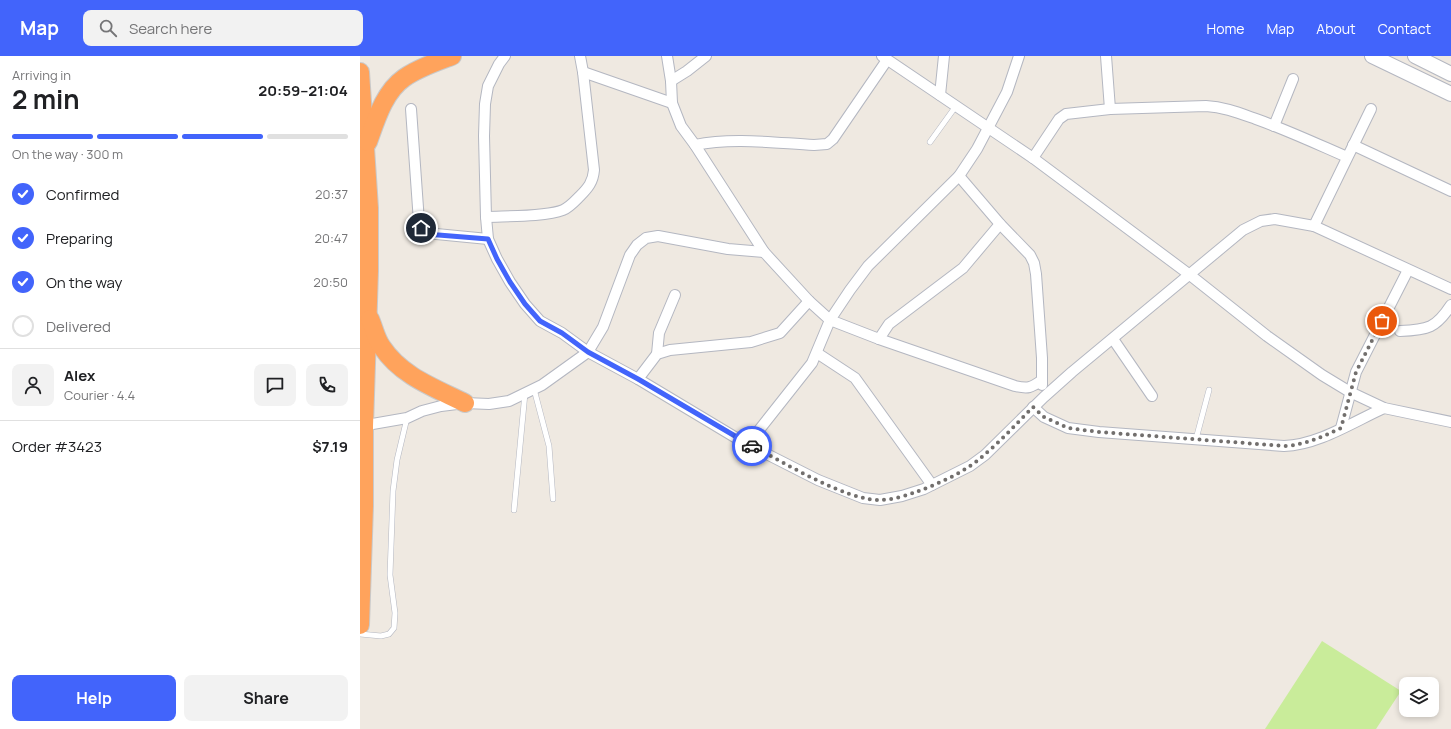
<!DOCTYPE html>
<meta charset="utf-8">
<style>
body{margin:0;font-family:Manrope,sans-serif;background:#f2f2f2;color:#202124;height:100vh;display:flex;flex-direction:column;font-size:15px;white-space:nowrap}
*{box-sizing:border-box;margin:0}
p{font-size:13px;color:#757577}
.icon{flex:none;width:22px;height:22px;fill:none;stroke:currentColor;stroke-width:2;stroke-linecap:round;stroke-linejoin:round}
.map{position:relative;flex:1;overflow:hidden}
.details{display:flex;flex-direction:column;background:#fff;width:360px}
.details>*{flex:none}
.fabs{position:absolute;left:1039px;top:621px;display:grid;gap:8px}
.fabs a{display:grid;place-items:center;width:40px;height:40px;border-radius:8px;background:#fff;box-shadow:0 2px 6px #0003;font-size:20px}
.pin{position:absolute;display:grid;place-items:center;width:34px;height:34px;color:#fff;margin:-17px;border:2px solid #fff;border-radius:50%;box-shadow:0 1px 4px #0007}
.courier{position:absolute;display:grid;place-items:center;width:40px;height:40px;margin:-20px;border:3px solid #4264fb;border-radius:50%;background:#fff;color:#222;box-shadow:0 1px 5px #0007}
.overview em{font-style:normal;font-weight:700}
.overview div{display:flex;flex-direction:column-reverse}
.overview{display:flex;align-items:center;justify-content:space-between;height:68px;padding:0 12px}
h1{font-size:26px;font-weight:700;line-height:30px}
.bar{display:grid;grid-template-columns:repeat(4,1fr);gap:6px 4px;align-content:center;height:48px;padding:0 12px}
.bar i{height:5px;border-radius:3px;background:#e0e0e0}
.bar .current{background:#4264fb}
.bar p{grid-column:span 4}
.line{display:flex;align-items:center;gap:10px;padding:0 12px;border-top:1px solid #e0e0e0}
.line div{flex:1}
.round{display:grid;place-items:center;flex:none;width:42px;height:42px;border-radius:8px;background:#f2f2f2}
ol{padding:0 12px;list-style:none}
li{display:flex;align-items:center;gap:12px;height:44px}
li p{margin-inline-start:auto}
li .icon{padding:4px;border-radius:50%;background:#4264fb;color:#fff;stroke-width:4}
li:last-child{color:#757577}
li i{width:22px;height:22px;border:2px solid #e0e0e0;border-radius:50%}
.action{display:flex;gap:8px;margin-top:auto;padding:8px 12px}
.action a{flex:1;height:46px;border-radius:8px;background:#4264fb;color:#fff;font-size:16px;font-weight:700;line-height:46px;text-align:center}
.action a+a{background:#f2f2f2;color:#202124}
header{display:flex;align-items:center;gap:24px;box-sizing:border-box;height:56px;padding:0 20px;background:#4264fb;color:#fff}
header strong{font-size:19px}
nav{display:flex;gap:22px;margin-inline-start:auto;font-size:14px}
.search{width:280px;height:36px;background:#f2f2f2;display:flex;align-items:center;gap:10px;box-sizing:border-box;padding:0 14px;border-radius:8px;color:#757577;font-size:15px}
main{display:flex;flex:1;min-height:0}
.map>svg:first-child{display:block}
.pitch{fill:#c9ec9a}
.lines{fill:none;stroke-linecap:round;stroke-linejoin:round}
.lane-casing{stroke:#b4b7c1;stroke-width:6}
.street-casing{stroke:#b4b7c1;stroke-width:12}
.secondary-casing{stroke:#b4b7c1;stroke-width:16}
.highway-casing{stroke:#c9c9c9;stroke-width:20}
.lane{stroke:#fff;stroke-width:5}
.street{stroke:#fff;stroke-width:10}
.secondary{stroke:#fff;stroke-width:14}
.highway{stroke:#ffa35c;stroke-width:18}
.done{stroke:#726f6d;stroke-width:4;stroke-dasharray:0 7.2}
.route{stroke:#4264fb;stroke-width:5}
</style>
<header>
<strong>Map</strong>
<div class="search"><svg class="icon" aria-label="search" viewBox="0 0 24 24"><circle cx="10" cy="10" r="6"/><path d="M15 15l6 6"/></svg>Search here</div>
<nav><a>Home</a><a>Map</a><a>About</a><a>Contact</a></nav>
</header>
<main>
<section class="details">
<div class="overview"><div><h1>2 min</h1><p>Arriving in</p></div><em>20:59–21:04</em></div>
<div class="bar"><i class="current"></i><i class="current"></i><i class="current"></i><i></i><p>On the way · 300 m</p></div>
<ol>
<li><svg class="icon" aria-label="check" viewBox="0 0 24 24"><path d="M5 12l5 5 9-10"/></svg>Confirmed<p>20:37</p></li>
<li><svg class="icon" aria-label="check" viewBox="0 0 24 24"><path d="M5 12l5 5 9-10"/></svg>Preparing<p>20:47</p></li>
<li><svg class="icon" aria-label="check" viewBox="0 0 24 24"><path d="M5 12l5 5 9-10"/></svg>On the way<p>20:50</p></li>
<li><i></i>Delivered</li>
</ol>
<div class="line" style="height:72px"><a class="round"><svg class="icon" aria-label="person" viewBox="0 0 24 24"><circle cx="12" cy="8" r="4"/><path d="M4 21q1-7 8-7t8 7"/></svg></a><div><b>Alex</b><p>Courier · 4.4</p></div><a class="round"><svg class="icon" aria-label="chat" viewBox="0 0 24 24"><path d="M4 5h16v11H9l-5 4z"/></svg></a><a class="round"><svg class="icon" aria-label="phone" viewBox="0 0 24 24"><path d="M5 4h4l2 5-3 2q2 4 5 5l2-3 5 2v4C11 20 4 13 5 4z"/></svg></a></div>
<div class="line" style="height:52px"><div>Order #3423</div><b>$7.19</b></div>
<div class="action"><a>Help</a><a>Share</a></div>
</section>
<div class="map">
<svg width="1091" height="673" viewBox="0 0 1091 673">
<rect width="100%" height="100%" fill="#efe9e1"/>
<polygon class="pitch" points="962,585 1041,635 1016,673 905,673"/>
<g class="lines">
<defs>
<g id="lane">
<polyline points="570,86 596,50"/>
<polyline points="174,333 189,390 193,443"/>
<polyline points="836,383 849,334"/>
<polyline points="154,454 165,337"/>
<polyline points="0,578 21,580 29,578 34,572 35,557 30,519 33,435 37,404 47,362"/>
</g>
<g id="street">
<polyline points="145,0 139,8 128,30 125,48 124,80 126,161 128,183 137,203 150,226 165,248 180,265 202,277 228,296 278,323 383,386 458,424 503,442 520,444 542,440 564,433 610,410 625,399 684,341 712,316 883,174 901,165 915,163 954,170 1091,233"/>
<path d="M307,0L311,25L312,47L321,70L335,89L404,196L449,245L470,264L519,283L655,330C668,333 671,332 682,324"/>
<polyline points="522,0 673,102 830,219 907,280 962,319 990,336 1024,352 1091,366"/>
<polyline points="746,0 750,53"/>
<polyline points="223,16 312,47"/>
<polyline points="311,25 327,15 346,0"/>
<polyline points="580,39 584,0"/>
<polyline points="51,53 59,166 61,172 66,177 128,183"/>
<polyline points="914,70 933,23"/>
<path d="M335,89C373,81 415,87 454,89L467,88L473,83L527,4"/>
<polyline points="993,89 1091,135"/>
<path d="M673,102L699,63L706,58L750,53L846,50C864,51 879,57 896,63C927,74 957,88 987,101"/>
<polyline points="599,120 640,168 670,199 674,207 676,218 682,302 682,329"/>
<path d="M126,161C146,160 186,161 203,154C210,151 215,145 220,140C228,132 233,126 234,114L223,16L220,0"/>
<polyline points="954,170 1011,53"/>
<path d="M1040,275C1068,274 1076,272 1091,249"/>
<polyline points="519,283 529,268 603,212 640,168"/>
<polyline points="753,283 792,340"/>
<polyline points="457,297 495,322 572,429"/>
<polyline points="297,298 299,277 315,239"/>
<polyline points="278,323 297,298 310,294 391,286 420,277 449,245"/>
<path d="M673,351L684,361L708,372L739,376L924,390C958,389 993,366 1024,352"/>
<polyline points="1,370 47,362 62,355 81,350 105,347 129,348 149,345 182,329 228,296 243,271 270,199 277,189 286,182 298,180 368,193 404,196"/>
<polyline points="981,372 996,316 1048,214"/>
<polyline points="388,388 452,307 470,264 490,234 508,210 599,120 617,93 647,36 659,0"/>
</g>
<g id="secondary">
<polyline points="1012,0 1091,38"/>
<polyline points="1055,0 1091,18"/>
</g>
<g id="highway">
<polyline points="0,16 9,152 9,215 4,370 4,450 0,569"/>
<path d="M8,86C16,64 24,36 44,22C58,12 76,6 92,0"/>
<path d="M10,263C14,272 16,283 22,291C41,320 75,332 105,347"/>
</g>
</defs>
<use href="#lane" class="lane-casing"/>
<use href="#street" class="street-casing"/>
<use href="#secondary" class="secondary-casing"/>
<use href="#highway" class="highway-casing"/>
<use href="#lane" class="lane"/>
<use href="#street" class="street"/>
<use href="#secondary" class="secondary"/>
<use href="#highway" class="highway"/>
</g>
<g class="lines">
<path class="done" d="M392,390C423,406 487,445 520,444C532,444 545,440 556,436C580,427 606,416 625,398C642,384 657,367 673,351L684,361L708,372L739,376L924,390C945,389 962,381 981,372L996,316L1022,265"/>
<polyline class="route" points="61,172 66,178 128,183 137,203 150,226 165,248 180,265 202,277 228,296 278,323 392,390"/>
</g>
</svg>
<div class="fabs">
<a><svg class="icon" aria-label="layers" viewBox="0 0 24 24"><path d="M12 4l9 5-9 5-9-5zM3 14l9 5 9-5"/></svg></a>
</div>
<div class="pin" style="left:1022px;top:265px;background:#ea580c"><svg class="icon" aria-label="bag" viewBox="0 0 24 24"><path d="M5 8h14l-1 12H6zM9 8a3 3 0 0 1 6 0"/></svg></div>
<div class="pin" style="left:61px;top:172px;background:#1f2937"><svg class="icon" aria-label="home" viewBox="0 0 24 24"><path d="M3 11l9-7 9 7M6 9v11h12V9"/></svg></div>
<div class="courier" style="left:392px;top:390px"><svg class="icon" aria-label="car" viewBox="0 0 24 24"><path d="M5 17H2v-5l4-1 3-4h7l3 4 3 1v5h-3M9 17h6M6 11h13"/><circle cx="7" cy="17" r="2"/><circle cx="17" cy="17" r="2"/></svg></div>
</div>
</main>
